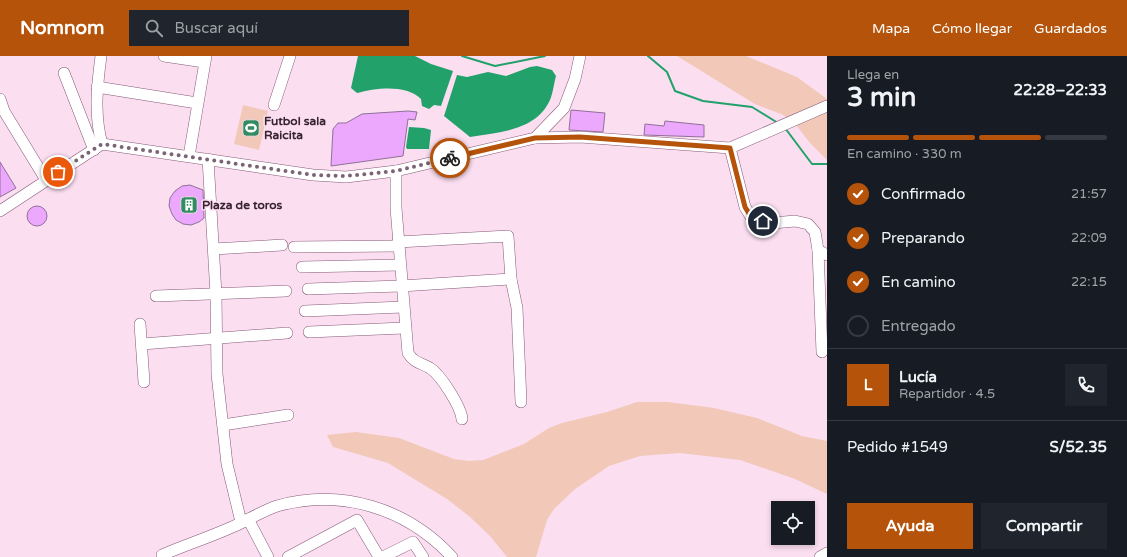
<!DOCTYPE html>
<html lang="es">
<meta charset="utf-8">
<style>
body{margin:0;font-family:"Varela Round",sans-serif;background:#20242c;color:#f1f3f6;height:100vh;display:flex;flex-direction:column;font-size:15px;white-space:nowrap}
*{box-sizing:border-box;margin:0}
p{font-size:13px;color:#9ea1a6}
.icon{flex:none;width:22px;height:22px;fill:none;stroke:currentColor;stroke-width:2;stroke-linecap:round;stroke-linejoin:round}
.map{position:relative;flex:1;overflow:hidden}
.details{display:flex;flex-direction:column;background:#171b24;width:300px}
.details>*{flex:none}
.controls{position:absolute;left:771px;top:445px;display:grid;gap:8px}
.controls a{display:grid;place-items:center;width:44px;height:44px;border-radius:0px;background:#171b24;box-shadow:0 2px 6px #0003;font-size:20px}
.pin{position:absolute;display:grid;place-items:center;width:34px;height:34px;color:#fff;margin:-17px;border:2px solid #fff;border-radius:50%;box-shadow:0 1px 4px #0007}
.courier{position:absolute;display:grid;place-items:center;width:40px;height:40px;margin:-20px;border:3px solid #b45309;border-radius:50%;background:#fff;color:#222;box-shadow:0 1px 5px #0007}
.headline em{font-style:normal;font-weight:800}
.headline div{display:flex;flex-direction:column-reverse}
.headline{display:flex;align-items:center;justify-content:space-between;height:68px;padding:0 20px}
h1{font-size:26px;font-weight:800;line-height:30px}
.bar{display:grid;grid-template-columns:repeat(4,1fr);gap:6px 4px;align-content:center;height:48px;padding:0 20px}
.bar i{height:5px;border-radius:3px;background:#363941}
.bar .active{background:#b45309}
.bar p{grid-column:span 4}
.line{display:flex;align-items:center;gap:10px;padding:0 20px;border-top:1px solid #363941}
.line div{flex:1}
.round{display:grid;place-items:center;flex:none;width:42px;height:42px;border-radius:0px;background:#20242c}
ol{padding:0 20px;list-style:none}
li{display:flex;align-items:center;gap:12px;height:44px}
li p{margin-inline-start:auto}
li .icon{padding:4px;border-radius:50%;background:#b45309;color:#fff;stroke-width:4}
li:last-child{color:#9ea1a6}
li i{width:22px;height:22px;border:2px solid #363941;border-radius:50%}
.action{display:flex;gap:8px;margin-top:auto;padding:8px 20px}
.action a{flex:1;height:46px;border-radius:0px;background:#b45309;color:#fff;font-size:16px;font-weight:800;line-height:46px;text-align:center}
.action a+a{background:#20242c;color:#f1f3f6}
header{display:flex;align-items:center;gap:24px;box-sizing:border-box;height:56px;padding:0 20px;background:#b45309;color:#fff}
header strong{font-size:19px}
nav{display:flex;gap:22px;margin-inline-start:auto;font-size:14px}
.search{width:280px;height:36px;background:#20242c;display:flex;align-items:center;gap:10px;box-sizing:border-box;padding:0 14px;border-radius:0px;color:#9ea1a6;font-size:15px}
main{display:flex;flex:1;min-height:0}
.map>svg:first-child{display:block}
.green{fill:#f2c8b9}
.water{fill:#22a16b}
.lines{fill:none;stroke-linecap:round;stroke-linejoin:round}
.stream{stroke:#22a16b;stroke-width:2}
.building{fill:#eba8fc;stroke:#907098}
.minor-casing{stroke:#855a77;stroke-width:12}
.minor{stroke:#fff;stroke-width:11}
.done{stroke:#7b6474;stroke-width:4;stroke-dasharray:0 7.2}
.route{stroke:#b45309;stroke-width:5}
.labels{text-anchor:middle;dominant-baseline:central;stroke-width:3;stroke-linejoin:round;paint-order:stroke}
.poi-label{font-size:12px;font-weight:bold;fill:#362330;stroke:#fcdef1;text-anchor:start}
</style>
<header>
<strong>Nomnom</strong>
<div class="search"><svg class="icon" aria-label="search" viewBox="0 0 24 24"><circle cx="10" cy="10" r="6"/><path d="M15 15l6 6"/></svg>Buscar aquí</div>
<nav><a>Mapa</a><a>Cómo llegar</a><a>Guardados</a></nav>
</header>
<main>
<div class="map">
<svg width="827" height="501" viewBox="0 0 827 501">
<rect width="100%" height="100%" fill="#fcdef1"/>
<g class="green">
<polygon points="677,0 746,0 797,21 827,43 827,104 810,87 793,65 781,58 755,48"/>
<polygon points="243,49 268,55 259,94 234,88"/>
<polygon points="637,346 668,346 714,352 757,362 802,380 827,385 827,438 795,423 740,404 680,397 640,400 609,410 575,433 554,453 547,464 536,501 507,501 490,480 470,461 447,443 388,407 333,391 327,379 356,376 399,382 454,403 469,405 483,404 524,388 549,372 562,367 607,356"/>
</g>
<g class="water">
<path d="M358,0H415L431,8L453,15L441,50L434,49L429,53L422,50L421,43C406,28 376,32 357,37L351,32Z"/>
<path d="M537,10L552,14L556,20C554,27 553,37 550,44C536,75 499,76 470,81L444,60L457,19L467,21L488,16L506,20L530,11Z"/>
<polygon points="409,71 424,72 431,74 429,93 407,93 406,91"/>
</g>
<g class="lines">
<g class="stream">
<polyline points="462,0 495,10 545,0"/>
<polyline points="648,0 667,16 675,35 703,45 752,51 778,67"/>
<polyline points="785,72 812,108 827,108"/>
</g>
</g>
<g class="building">
<polygon points="571,54 605,57 603,76 569,74"/>
<polygon points="408,55 417,56 415,64 408,63 403,100 331,110 333,73 338,67 346,67 362,58"/>
<polygon points="665,65 704,69 704,81 644,79 645,68 664,70"/>
<polygon points="0,106 16,132 0,141"/>
<polygon points="190,129 203,134 204,162 199,166 191,169 183,168 176,164 172,158 169,150 170,142 175,135 182,130"/>
<circle cx="37" cy="160" r="10"/>
</g>
<g class="lines">
<defs>
<g id="minor">
<path d="M101,0C97,30 94,59 102,88"/>
<polyline points="164,0 204,6"/>
<polyline points="64,17 94,94"/>
<polyline points="97,31 197,47"/>
<polyline points="0,43 4,55 46,124"/>
<polyline points="274,49 290,0"/>
<polyline points="535,82 564,52 575,23 580,0"/>
<polyline points="730,92 745,151 753,164 773,167 795,165 808,168 815,176 818,194 827,199"/>
<polyline points="189,100 206,0"/>
<polyline points="208,103 216,238 217,318 227,408 241,466"/>
<path d="M396,115V152L408,297C414,307 421,307 430,312C441,319 461,351 462,363"/>
<polyline points="0,155 102,88 313,119 346,121 396,115 535,82 580,81 730,92 827,50"/>
<polyline points="398,186 508,180 511,223 517,252 521,346"/>
<polyline points="294,191 398,190"/>
<polyline points="214,193 282,189"/>
<polyline points="818,194 822,296"/>
<polyline points="302,211 400,209"/>
<polyline points="308,233 401,230 511,223"/>
<polyline points="156,240 286,235"/>
<polyline points="305,255 403,251"/>
<polyline points="140,268 144,326"/>
<polyline points="309,276 404,272"/>
<polyline points="142,288 287,277"/>
<polyline points="223,369 288,359"/>
<polyline points="248,463 268,501"/>
<path d="M163,501L162,499C188,488 216,479 241,467C253,461 265,454 277,450C341,432 407,452 452,501"/>
<polyline points="288,501 357,464 379,501"/>
<polyline points="383,501 413,486 423,501"/>
<polyline points="820,501 827,497"/>
</g>
</defs>
<use href="#minor" class="minor-casing"/>
<use href="#minor" class="minor"/>
</g>
<g class="lines">
<polyline class="done" points="58,116 102,88 313,119 346,120 396,115 450,102"/>
<polyline class="route" points="450,102 535,82 580,81 730,92 745,151 753,164 763,165"/>
</g>
<defs>
<symbol id="stadium-square" viewBox="-11 -11 22 22"><rect x="-9" y="-9" width="18" height="18" rx="4" fill="#328c61" stroke="#fcdef1"/><path d="M0-5a6.5 5 0 1 0 0 10a6.5 5 0 1 0 0-10ZM-3.5-1.8h7v3.6h-7Z" fill="#fff"/></symbol>
<symbol id="building-square" viewBox="-11 -11 22 22"><rect x="-9" y="-9" width="18" height="18" rx="4" fill="#328c61" stroke="#fcdef1"/><path d="M-4-6H4V6H1V3H-1V6H-4ZM-2.5-4.3h1.7v1.8h-1.7ZM.8-4.3h1.7v1.8H.8ZM-2.5-1h1.7V.8h-1.7ZM.8-1h1.7V.8H.8Z" fill="#fff"/></symbol>
</defs>
<g fill-rule="evenodd">
<use href="#stadium-square" x="241" y="62" width="20" height="20"/>
<use href="#building-square" x="179" y="139" width="20" height="20"/>
</g>
<g class="labels">
<g class="poi-label">
<text x="264" y="65">Futbol sala<tspan x="264" dy="14">Raicita</tspan></text>
<text x="202" y="149">Plaza de toros</text>
</g>
</g>
</svg>
<div class="controls">
<a><svg class="icon" aria-label="locate" viewBox="0 0 24 24"><circle cx="12" cy="12" r="6"/><path d="M12 2v4M12 18v4M2 12h4M18 12h4"/></svg></a>
</div>
<div class="pin" style="left:58px;top:116px;background:#ea580c"><svg class="icon" aria-label="bag" viewBox="0 0 24 24"><path d="M5 8h14l-1 12H6zM9 8a3 3 0 0 1 6 0"/></svg></div>
<div class="pin" style="left:763px;top:165px;background:#1f2937"><svg class="icon" aria-label="home" viewBox="0 0 24 24"><path d="M3 11l9-7 9 7M6 9v11h12V9"/></svg></div>
<div class="courier" style="left:450px;top:102px"><svg class="icon" aria-label="bike" viewBox="0 0 24 24"><circle cx="6" cy="16" r="4"/><circle cx="18" cy="16" r="4"/><path d="M6 16l4-8h5l3 8M10 8l3 8H6M13 5h3"/></svg></div>
</div>
<section class="details">
<div class="headline"><div><h1>3 min</h1><p>Llega en</p></div><em>22:28–22:33</em></div>
<div class="bar"><i class="active"></i><i class="active"></i><i class="active"></i><i></i><p>En camino · 330 m</p></div>
<ol>
<li><svg class="icon" aria-label="check" viewBox="0 0 24 24"><path d="M5 12l5 5 9-10"/></svg>Confirmado<p>21:57</p></li>
<li><svg class="icon" aria-label="check" viewBox="0 0 24 24"><path d="M5 12l5 5 9-10"/></svg>Preparando<p>22:09</p></li>
<li><svg class="icon" aria-label="check" viewBox="0 0 24 24"><path d="M5 12l5 5 9-10"/></svg>En camino<p>22:15</p></li>
<li><i></i>Entregado</li>
</ol>
<div class="line" style="height:72px"><b class="round" style="background:#b45309;color:#fff">L</b><div><b>Lucía</b><p>Repartidor · 4.5</p></div><a class="round"><svg class="icon" aria-label="phone" viewBox="0 0 24 24"><path d="M5 4h4l2 5-3 2q2 4 5 5l2-3 5 2v4C11 20 4 13 5 4z"/></svg></a></div>
<div class="line" style="height:52px"><div>Pedido #1549</div><b>S/52.35</b></div>
<div class="action"><a>Ayuda</a><a>Compartir</a></div>
</section>
</main>
